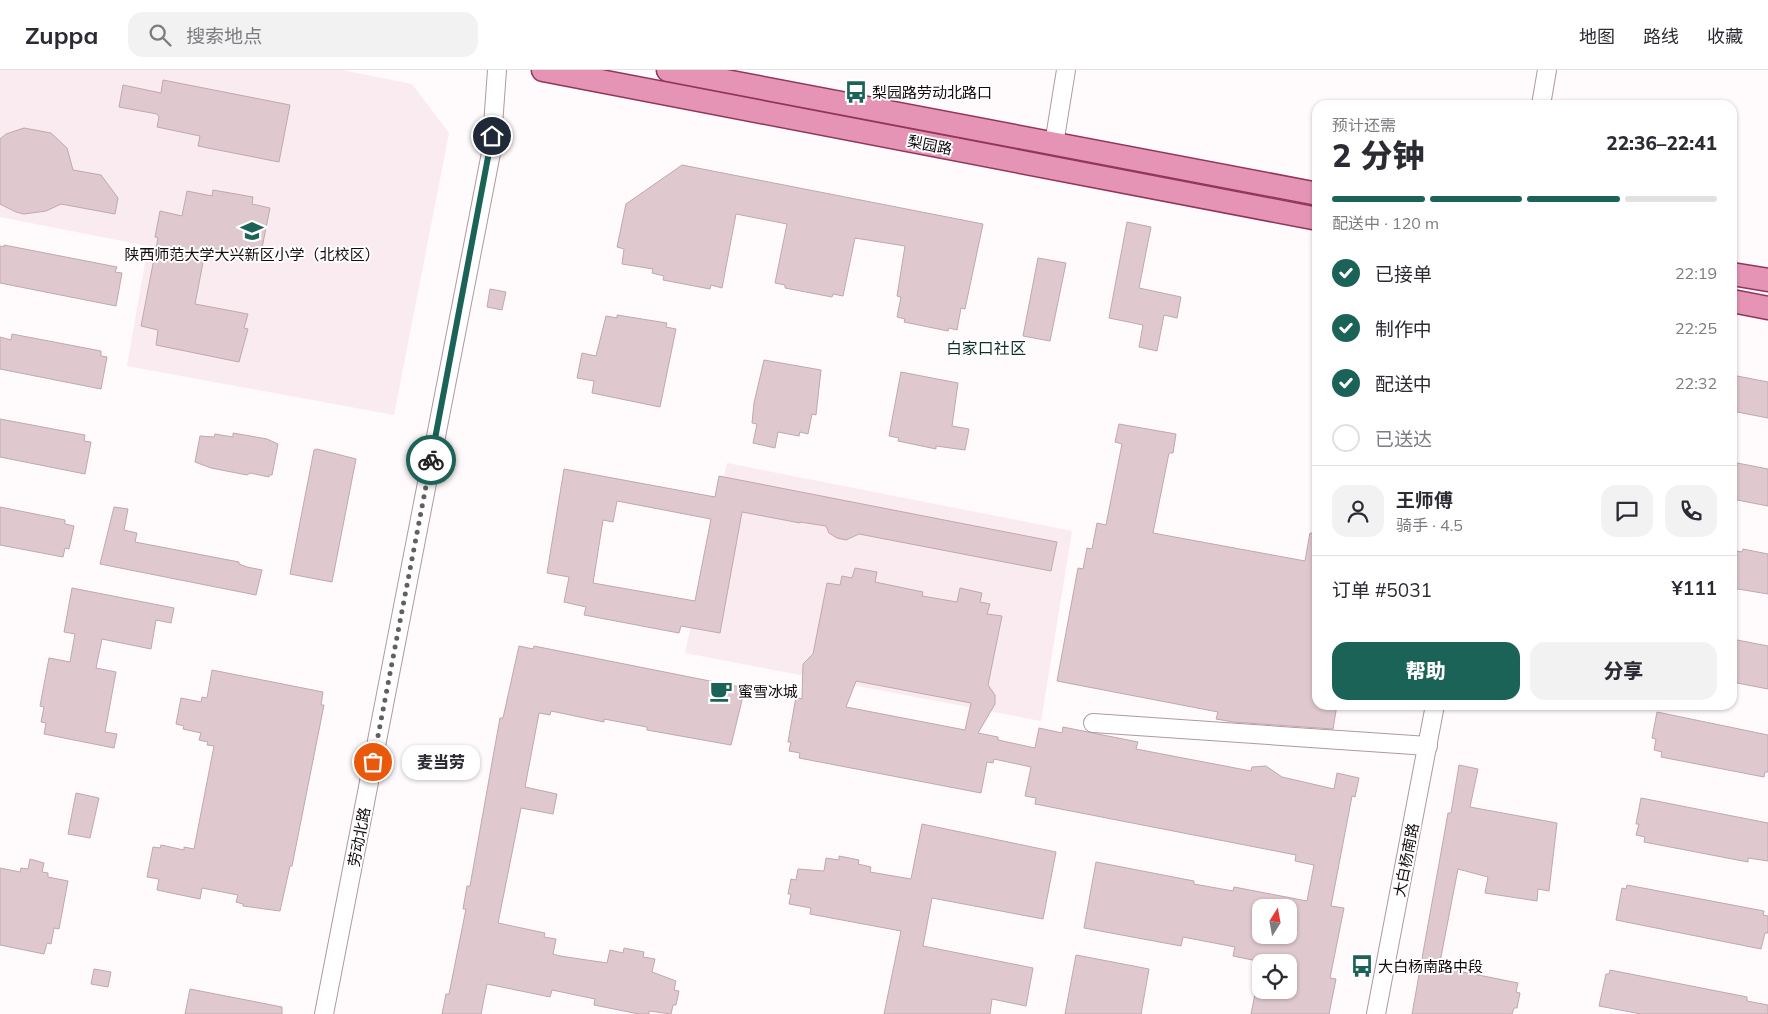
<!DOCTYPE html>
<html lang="zh">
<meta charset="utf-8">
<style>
body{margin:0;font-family:Mulish,"Noto Sans SC",sans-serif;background:#f2f2f3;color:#2b2b33;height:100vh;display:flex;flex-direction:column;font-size:19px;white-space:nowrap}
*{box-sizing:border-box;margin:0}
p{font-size:16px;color:#7c7c81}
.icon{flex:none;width:28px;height:28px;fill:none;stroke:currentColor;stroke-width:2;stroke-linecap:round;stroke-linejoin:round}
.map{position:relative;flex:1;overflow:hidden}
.panel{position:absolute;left:1312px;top:30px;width:425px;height:610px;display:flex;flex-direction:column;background:#fff;border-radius:15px;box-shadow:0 1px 4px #0004}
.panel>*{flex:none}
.needle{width:32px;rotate:11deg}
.tools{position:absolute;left:1252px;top:829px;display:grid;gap:10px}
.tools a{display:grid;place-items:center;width:45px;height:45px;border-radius:10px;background:#fff;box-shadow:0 1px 4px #0004;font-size:25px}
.pin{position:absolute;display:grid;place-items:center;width:42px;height:42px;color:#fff;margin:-21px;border:2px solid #fff;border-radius:50%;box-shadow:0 1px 5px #0007}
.courier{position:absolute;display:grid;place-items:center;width:50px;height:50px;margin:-25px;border:4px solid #1c6357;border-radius:50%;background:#fff;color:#222;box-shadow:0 1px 6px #0007}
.bubble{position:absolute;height:35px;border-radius:15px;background:#fff;box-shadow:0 1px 4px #0004;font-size:16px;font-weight:800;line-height:35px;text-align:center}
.head em{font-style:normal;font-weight:800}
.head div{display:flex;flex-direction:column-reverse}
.head{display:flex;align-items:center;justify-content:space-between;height:85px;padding:0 20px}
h1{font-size:32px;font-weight:800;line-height:38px}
.bar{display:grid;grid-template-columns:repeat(4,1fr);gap:8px 5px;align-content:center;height:60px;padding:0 20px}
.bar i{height:6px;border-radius:4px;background:#e1e1e2}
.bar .selected{background:#1c6357}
.bar p{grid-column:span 4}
.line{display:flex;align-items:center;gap:12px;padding:0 20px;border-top:1px solid #e1e1e2}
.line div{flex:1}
.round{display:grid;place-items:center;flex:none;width:52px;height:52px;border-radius:15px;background:#f2f2f3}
ol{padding:0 20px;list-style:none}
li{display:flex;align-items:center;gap:15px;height:55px}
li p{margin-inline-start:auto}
li .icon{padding:5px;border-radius:50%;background:#1c6357;color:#fff;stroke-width:4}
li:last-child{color:#7c7c81}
li i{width:28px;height:28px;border:2px solid #e1e1e2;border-radius:50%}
.primary-button{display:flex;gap:10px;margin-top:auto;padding:10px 20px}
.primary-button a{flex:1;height:58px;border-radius:15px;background:#1c6357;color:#fff;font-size:20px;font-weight:800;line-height:58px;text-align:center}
.primary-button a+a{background:#f2f2f3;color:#2b2b33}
header{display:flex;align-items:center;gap:30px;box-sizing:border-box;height:70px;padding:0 25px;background:#fff;border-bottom:1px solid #e1e1e2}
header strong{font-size:24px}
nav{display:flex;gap:28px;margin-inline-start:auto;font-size:18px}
.search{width:350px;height:45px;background:#f2f2f3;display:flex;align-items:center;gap:12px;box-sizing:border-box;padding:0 18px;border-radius:15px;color:#7c7c81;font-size:19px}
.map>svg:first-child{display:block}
.built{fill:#f9ebef}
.building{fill:#dfc8ce;stroke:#bfa8af;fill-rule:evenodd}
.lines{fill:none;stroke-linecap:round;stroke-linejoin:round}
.minor-casing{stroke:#af999f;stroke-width:20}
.major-casing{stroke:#91365b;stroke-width:25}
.minor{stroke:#fff;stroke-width:18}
.major{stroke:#e694b6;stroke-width:22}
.done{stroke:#655e60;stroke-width:5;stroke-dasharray:0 9}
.route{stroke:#1c6357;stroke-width:6}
.labels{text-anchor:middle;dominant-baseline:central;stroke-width:4;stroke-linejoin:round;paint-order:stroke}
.poi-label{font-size:15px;fill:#120a0c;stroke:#fff;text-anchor:start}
.street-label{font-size:15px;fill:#120a0c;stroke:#fff}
.neighbourhood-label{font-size:16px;fill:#0f2f29;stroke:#fff}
</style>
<header>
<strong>Zuppa</strong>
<div class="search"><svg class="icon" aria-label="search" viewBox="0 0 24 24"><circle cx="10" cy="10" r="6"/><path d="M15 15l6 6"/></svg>搜索地点</div>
<nav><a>地图</a><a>路线</a><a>收藏</a></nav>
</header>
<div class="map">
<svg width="1768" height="944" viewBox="0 0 1768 944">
<rect width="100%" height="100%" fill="#fffafb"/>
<g class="built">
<polygon points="0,0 342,0 412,14 449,63 394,345 127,296 148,176 0,147"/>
<polygon points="727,393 1072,461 1041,651 685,583"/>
</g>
<g class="building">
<polygon points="163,10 290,35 279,92 198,76 200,66 157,57 159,47 157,44 119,37 123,15 161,23"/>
<polygon points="24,58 51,63 67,78 73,100 101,105 118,128 115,144 61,134 46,141 24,144 16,142 0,134 0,69 6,64"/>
<polygon points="682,95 983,154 965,239 961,238 957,260 949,258 948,261 904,252 905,249 897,247 901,227 897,226 905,176 855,168 843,226 833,224 832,227 785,218 785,215 775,213 787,154 736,144 722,218 711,215 710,219 663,210 664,206 652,203 653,199 622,194 624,179 617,177 626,134"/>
<polygon points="213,120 253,127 252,134 270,138 260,188 206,177 195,234 248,244 244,258 248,259 239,292 156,275 158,260 141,256 158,168 155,167 160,141 182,146 187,121 212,126"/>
<polygon points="1127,152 1151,157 1139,218 1181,227 1177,248 1164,245 1157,281 1139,277 1143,255 1109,248"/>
<polygon points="4,175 117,197 115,202 122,203 116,236 0,213 0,176 4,177"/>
<polygon points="1038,188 1066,193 1050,271 1023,266"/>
<polygon points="490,219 506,222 502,240 487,237"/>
<polygon points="617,245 667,253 666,257 676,259 660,337 592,323 594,311 577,308 582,283 596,286 606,246 617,248"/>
<polygon points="12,264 101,281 101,286 107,287 101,319 0,299 0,267 11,270"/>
<polygon points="764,290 821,300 816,345 812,344 808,364 800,362 799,366 778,362 775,378 753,373 757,354 752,353 754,333"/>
<polygon points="901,302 958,313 952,356 969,359 965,380 936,376 936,379 898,371 899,368 889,366"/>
<polygon points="1732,305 1768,312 1768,348 1732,341"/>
<polygon points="0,349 85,365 84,371 91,372 85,404 0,387"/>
<polygon points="1119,354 1176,364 1173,383 1169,383 1153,463 1305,491 1310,463 1318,464 1318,635 1337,635 1333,659 1233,652 1216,649 1218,642 1057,611 1078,498 1083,499 1087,478 1092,479 1097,453 1106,455 1122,374 1115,372"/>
<polygon points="233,363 267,369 278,374 272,405 269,405 269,407 250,403 247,405 211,398 195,392 200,366 214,367 215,364 233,367"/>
<polygon points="317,379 356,389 332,512 290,504 314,380"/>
<polygon points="1732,392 1768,399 1768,436 1732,429"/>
<path d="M564,399L715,427L719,406L1057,472L1051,501L859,464L846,470L837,468L829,463L826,456L800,452V453L742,442L720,563L681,556L679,563L584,545L586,537L564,532L569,507L547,503ZM617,431L711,449L695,531L593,513L603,450L613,452Z"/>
<polygon points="0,437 65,450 65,454 74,456 69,479 65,478 63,487 0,475"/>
<polygon points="114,437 128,439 124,460 137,463 135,472 239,492 239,494 247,497 262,500 256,525 100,494"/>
<polygon points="1743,479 1768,484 1768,524 1732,518 1732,480 1742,482"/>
<path d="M855,498L877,502L875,512L923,522L922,526L957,532L960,518L982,523L980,532L990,534L987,544L1002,546L988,615L995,625V634L978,663L998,667V670L1035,678L1039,658L1062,663L1063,657L1138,672L1136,679L1251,701L1252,697L1266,696L1282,707L1334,719L1337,703L1359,708L1355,727L1352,726L1331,836L1344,838L1330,908L1336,909L1329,944H1251L1261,894V920H1289V892H1262L1233,886L1235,877L1183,867L1181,876L1084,858L1096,792L1194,811V814L1233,821L1234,817L1307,831L1314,795L1295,791L1296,785L1035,734L1036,728L1025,726L1031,697L994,689L993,693L987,692L981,723L799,688L800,683L789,681L791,672H788L796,627L802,629L803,594L813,584L827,513L840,515L842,506L852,508ZM856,611L971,633L965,660L846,637ZM1261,838H1289V865H1261Z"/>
<polygon points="72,518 174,538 171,553 156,550 151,579 102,569 96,598 116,602 105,662 117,664 114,678 44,664 46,653 41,652 44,637 40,636 49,588 70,592 75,564 64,562"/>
<polygon points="1732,569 1768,576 1768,619 1732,612"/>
<polygon points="519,576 533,579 534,576 745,618 731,675 647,660 647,657 604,649 604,652 551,641 550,645 539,643 525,717 557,724 553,744 521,738 498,853 545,863 544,867 556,869 553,884 560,886 607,893 610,880 623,883 624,878 644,882 643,887 655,889 652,902 676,911 674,920 679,921 676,935 673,935 671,944 649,941 649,944 639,944 594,935 595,929 552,920 550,927 487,914 481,944 442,944 446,924 449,924 466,839 463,839 467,816 470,816 500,648 503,648"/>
<polygon points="212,600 323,622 321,635 324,635 292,796 290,796 280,841 243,836 243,834 236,832 238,825 202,818 200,829 157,820 159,809 147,807 153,777 160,778 161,775 184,780 184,777 194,779 214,676 207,675 208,672 199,670 201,663 183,659 184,656 176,654 181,628 201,632 202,627 207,628"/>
<polygon points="1657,642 1768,665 1768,702 1765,702 1764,707 1661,687 1662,682 1654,680 1656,669 1652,668"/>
<polygon points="1459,695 1478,699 1470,737 1557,753 1549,821 1538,819 1537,831 1485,823 1488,807 1458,799 1439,897 1518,913 1516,922 1520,923 1517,938 1514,938 1512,944 1412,944 1442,777 1448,743 1451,743"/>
<polygon points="76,723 99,728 90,768 68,764"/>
<polygon points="1641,728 1768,753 1768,791 1748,788 1748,792 1644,772 1645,767 1636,765 1639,754 1636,754"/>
<polygon points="922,754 1056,782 1043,849 932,828 923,876 1033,898 1026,936 992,929 990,944 884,944 901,861 810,844 811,838 789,834 791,824 788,824 791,809 796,810 798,799 824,801 826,788 839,790 839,786 859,790 858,794 871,797 870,802 911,809"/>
<polygon points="30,789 44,793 42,802 48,803 48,807 68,811 59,859 54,858 51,874 47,873 44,884 0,875 0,798 20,802 21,798 28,799"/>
<polygon points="1627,815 1764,841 1763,845 1768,846 1768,863 1765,863 1761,879 1616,850 1622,818 1626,819"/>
<polygon points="1076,885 1149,899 1141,944 1065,944"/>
<polygon points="94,899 111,902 108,917 91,914"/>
<polygon points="1610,900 1747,927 1747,931 1768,935 1768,944 1641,944 1599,936 1606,904 1609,904"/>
<polygon points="190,919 282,937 282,944 185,944"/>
</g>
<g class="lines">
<defs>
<g id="minor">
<polyline points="1541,35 1547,0"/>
<polyline points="1054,74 1066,0"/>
<polyline points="1093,653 1428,676"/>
<polyline points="324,944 491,83 497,0"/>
<polyline points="1376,944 1435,635"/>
</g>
<g id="major">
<polyline points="543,0 1318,149"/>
<polyline points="668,0 1318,124"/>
<polyline points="1732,204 1768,210"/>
<polyline points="1732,231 1768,238"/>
</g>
</defs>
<use href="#minor" class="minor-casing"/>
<use href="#major" class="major-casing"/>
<use href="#minor" class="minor"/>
<use href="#major" class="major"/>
</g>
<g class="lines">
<polyline class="done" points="373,692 431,390"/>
<polyline class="route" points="431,390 492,66"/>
</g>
<defs>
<symbol id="bus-bare" viewBox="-9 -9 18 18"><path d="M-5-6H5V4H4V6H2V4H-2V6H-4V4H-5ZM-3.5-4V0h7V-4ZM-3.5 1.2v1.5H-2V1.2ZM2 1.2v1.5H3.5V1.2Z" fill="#1c6357" stroke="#fff" stroke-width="2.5" paint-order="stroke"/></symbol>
<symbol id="school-bare" viewBox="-9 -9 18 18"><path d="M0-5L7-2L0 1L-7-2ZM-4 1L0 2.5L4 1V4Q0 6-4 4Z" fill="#1c6357" stroke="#fff" stroke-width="2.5" paint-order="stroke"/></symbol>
<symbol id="cafe-bare" viewBox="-9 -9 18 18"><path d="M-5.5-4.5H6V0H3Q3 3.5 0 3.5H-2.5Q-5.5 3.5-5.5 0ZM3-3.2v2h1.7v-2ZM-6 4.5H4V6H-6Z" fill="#1c6357" stroke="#fff" stroke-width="2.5" paint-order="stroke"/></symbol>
</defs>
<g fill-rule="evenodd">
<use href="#bus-bare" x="840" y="6" width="32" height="32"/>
<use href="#school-bare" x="236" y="145" width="32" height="32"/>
<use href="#cafe-bare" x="705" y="605" width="32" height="32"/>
<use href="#bus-bare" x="1346" y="880" width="32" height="32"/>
</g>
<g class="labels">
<g class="poi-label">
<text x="872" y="22">梨园路劳动北路口</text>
<text x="252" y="184" text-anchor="middle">陕西师范大学大兴新区小学（北校区）</text>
<text x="738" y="621">蜜雪冰城</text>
<text x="1378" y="896">大白杨南路中段</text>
</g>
<g class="street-label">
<text transform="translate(930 75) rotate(11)">梨园路</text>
<text transform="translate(359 767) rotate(-79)">劳动北路</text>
<text transform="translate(1406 790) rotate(-79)">大白杨南路</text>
</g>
<g class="neighbourhood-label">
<text x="986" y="278">白家口社区</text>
</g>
</g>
</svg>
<div class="tools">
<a><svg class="needle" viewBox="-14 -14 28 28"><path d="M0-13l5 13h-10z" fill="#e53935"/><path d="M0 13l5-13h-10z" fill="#7c7c81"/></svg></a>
<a><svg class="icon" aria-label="locate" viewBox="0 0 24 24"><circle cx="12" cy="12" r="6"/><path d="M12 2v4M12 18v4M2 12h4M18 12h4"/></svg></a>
</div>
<div class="pin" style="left:373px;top:692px;background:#ea580c"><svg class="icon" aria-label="bag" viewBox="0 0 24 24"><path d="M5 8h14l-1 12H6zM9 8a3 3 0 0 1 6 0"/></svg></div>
<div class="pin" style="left:492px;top:66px;background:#1f2937"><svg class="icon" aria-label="home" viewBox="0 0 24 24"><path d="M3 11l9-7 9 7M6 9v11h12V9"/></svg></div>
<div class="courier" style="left:431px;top:390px"><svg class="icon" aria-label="bike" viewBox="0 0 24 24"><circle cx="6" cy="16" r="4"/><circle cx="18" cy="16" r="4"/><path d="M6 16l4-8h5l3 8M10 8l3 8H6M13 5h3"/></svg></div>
<div class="bubble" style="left:402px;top:675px;width:78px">麦当劳</div>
<section class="panel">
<div class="head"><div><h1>2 分钟</h1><p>预计还需</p></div><em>22:36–22:41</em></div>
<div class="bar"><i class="selected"></i><i class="selected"></i><i class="selected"></i><i></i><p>配送中 · 120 m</p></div>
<ol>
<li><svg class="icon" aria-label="check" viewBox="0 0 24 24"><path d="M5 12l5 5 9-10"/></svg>已接单<p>22:19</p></li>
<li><svg class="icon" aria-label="check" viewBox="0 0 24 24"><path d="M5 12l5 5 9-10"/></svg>制作中<p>22:25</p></li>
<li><svg class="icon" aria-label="check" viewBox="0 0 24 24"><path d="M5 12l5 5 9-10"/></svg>配送中<p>22:32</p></li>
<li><i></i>已送达</li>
</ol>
<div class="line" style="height:90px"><a class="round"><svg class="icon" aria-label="person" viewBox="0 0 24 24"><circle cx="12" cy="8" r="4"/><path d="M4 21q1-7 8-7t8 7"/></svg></a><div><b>王师傅</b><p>骑手 · 4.5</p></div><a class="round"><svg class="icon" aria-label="chat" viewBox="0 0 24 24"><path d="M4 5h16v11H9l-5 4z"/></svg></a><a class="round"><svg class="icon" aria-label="phone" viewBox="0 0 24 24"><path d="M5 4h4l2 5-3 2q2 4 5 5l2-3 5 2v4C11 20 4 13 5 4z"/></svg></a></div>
<div class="line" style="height:65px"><div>订单 #5031</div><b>¥111</b></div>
<div class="primary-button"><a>帮助</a><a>分享</a></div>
</section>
</div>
